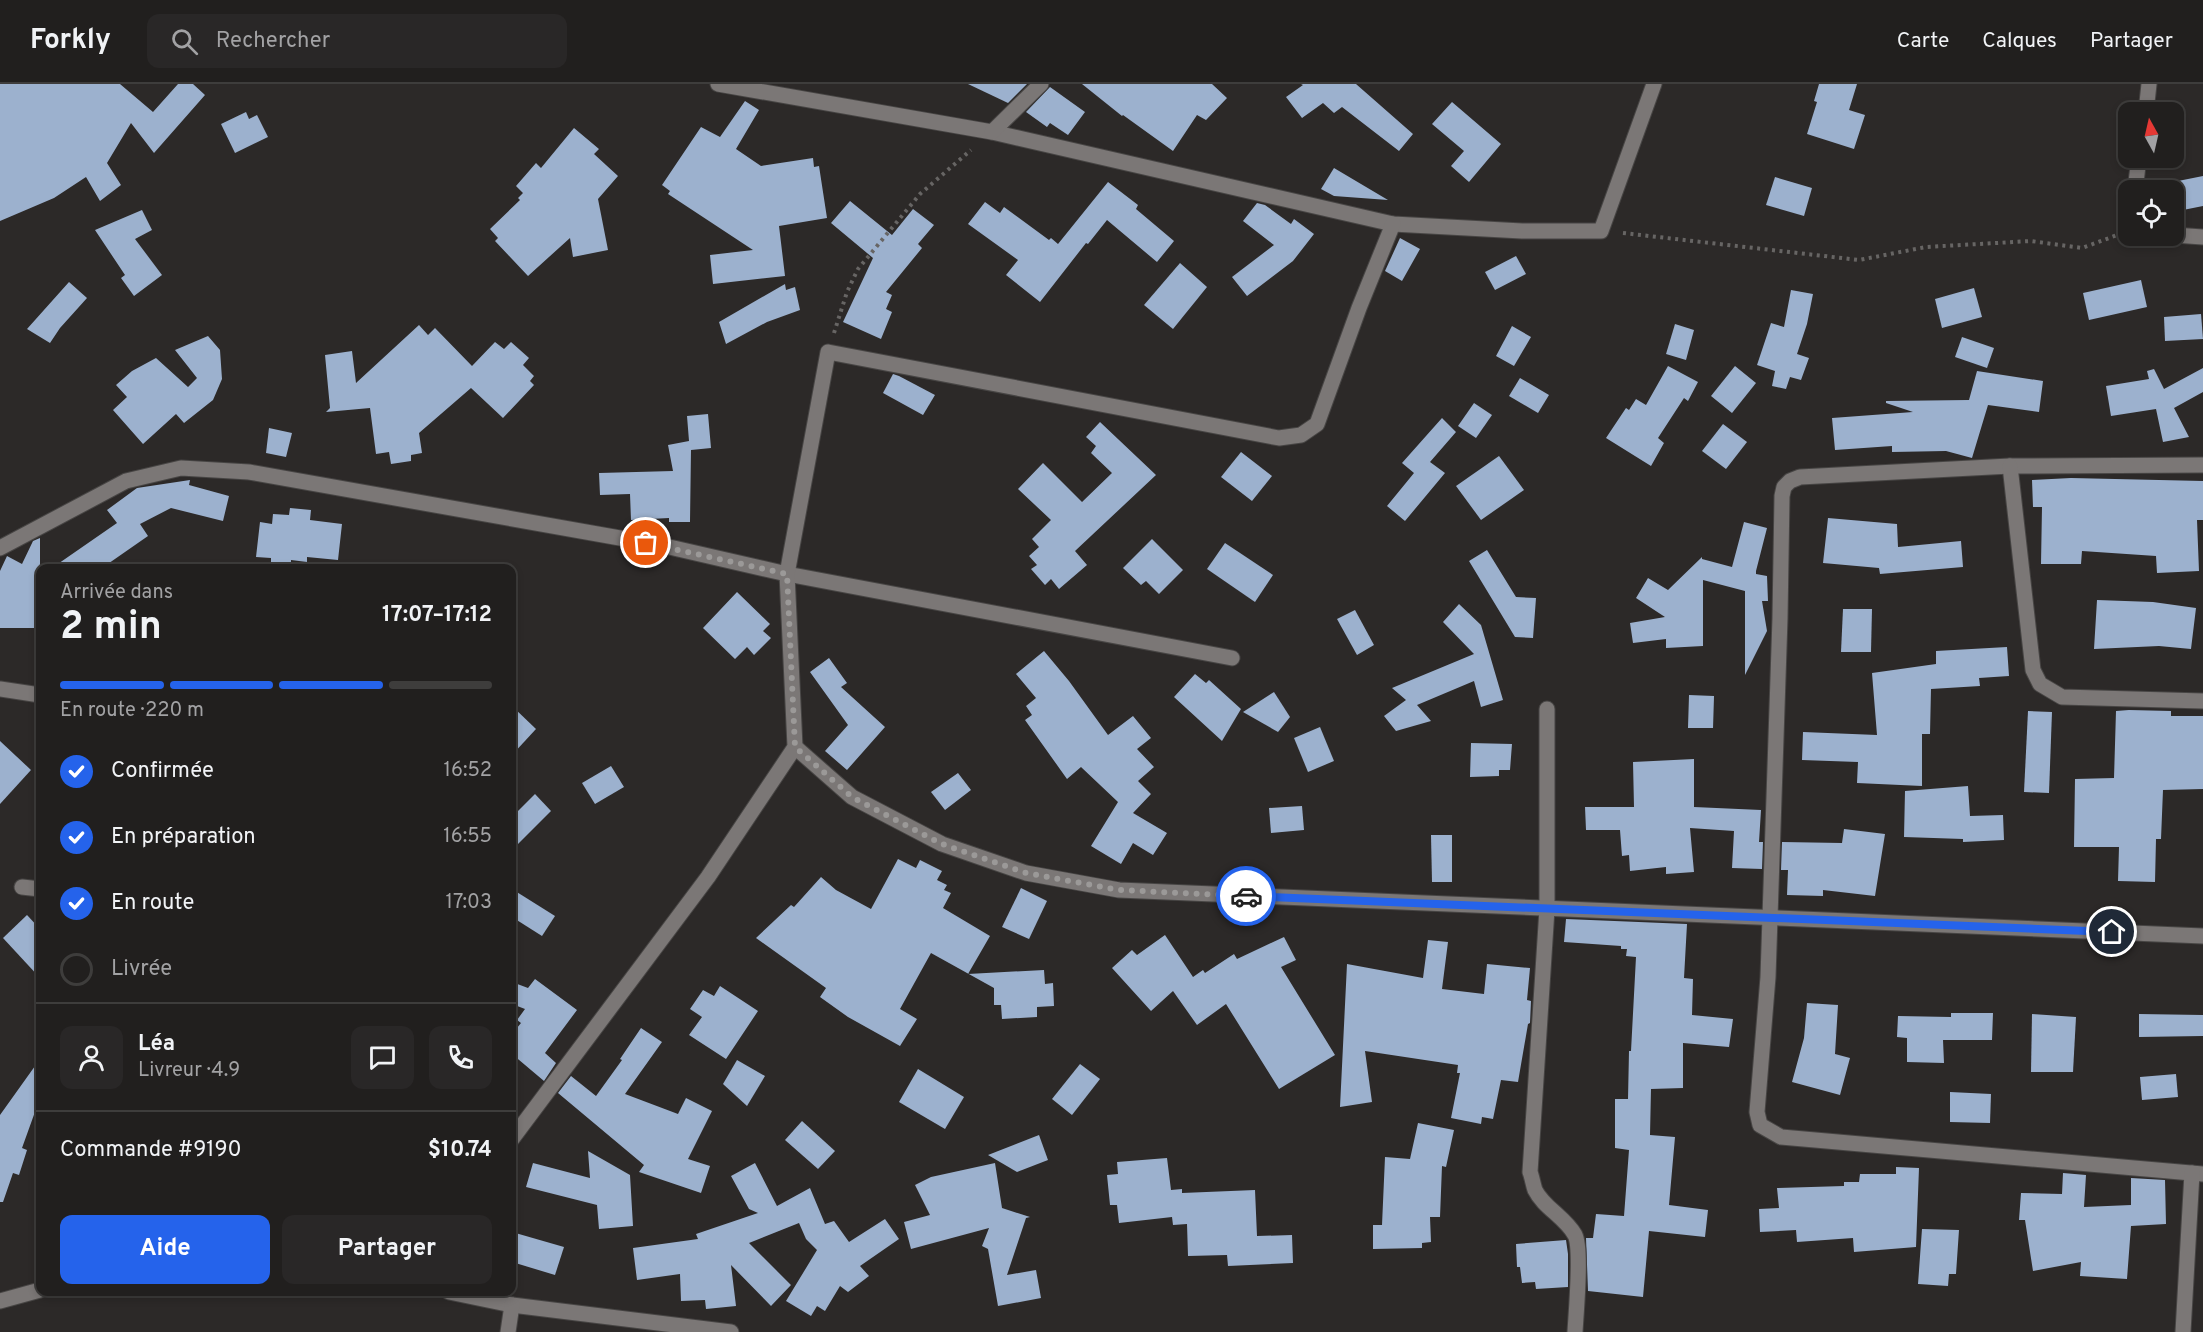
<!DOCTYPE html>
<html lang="fr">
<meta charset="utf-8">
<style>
body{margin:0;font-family:Overpass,sans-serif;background:#292727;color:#f1f3f6;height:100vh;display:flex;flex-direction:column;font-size:22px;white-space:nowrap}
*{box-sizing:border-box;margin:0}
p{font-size:20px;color:#a2a2a4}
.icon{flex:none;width:33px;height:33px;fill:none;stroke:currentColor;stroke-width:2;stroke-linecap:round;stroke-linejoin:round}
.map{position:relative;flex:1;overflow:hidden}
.sheet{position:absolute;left:36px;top:480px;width:480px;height:732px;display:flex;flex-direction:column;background:#211f1e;border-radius:12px;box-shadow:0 3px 9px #0003,0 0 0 2px #3e3d3c}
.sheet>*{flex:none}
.needle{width:39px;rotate:352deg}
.tools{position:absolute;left:2118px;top:18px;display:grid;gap:12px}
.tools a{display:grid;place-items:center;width:66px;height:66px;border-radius:12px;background:#211f1e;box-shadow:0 3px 9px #0003,0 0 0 2px #3e3d3c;font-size:30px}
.pin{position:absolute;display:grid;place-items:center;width:51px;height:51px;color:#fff;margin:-26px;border:3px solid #fff;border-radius:50%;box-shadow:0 2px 6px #0007}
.courier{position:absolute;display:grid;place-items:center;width:60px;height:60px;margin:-30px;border:4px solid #2563eb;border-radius:50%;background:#fff;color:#222;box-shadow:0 2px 8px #0007}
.summary em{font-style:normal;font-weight:700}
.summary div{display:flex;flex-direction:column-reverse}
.summary{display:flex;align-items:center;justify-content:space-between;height:102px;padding:0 24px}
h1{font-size:39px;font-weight:700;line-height:45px}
.bar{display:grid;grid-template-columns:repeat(4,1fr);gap:9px 6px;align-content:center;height:72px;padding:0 24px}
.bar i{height:8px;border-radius:4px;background:#3e3d3c}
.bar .selected{background:#2563eb}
.bar p{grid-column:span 4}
.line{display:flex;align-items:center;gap:15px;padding:0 24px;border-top:2px solid #3e3d3c}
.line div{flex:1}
.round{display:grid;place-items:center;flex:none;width:63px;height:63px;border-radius:12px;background:#292727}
ol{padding:0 24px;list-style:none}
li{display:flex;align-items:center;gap:18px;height:66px}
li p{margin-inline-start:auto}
li .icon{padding:6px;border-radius:50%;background:#2563eb;color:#fff;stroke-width:4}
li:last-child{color:#a2a2a4}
li i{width:33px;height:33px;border:3px solid #3e3d3c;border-radius:50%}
.button{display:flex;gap:12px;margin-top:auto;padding:12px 24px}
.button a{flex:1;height:69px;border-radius:12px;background:#2563eb;color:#fff;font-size:24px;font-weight:700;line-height:69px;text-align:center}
.button a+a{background:#292727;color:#f1f3f6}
header{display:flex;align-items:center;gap:36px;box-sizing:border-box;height:84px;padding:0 30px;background:#211f1e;border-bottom:2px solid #3e3d3c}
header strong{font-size:28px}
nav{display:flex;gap:33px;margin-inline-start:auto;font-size:21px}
.search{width:420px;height:54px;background:#292727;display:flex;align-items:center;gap:15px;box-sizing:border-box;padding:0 21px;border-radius:12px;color:#a2a2a4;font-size:22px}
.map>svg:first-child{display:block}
.building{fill:#9cb1ce}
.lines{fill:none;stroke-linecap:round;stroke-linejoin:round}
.minor-casing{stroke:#474544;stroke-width:17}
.path{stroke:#676564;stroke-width:4;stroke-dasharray:3 4.5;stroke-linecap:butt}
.minor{stroke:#7b7776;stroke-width:15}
.done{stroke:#9b9998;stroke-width:6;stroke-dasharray:0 10.8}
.route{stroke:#2563eb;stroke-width:8}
</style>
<header>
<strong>Forkly</strong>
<div class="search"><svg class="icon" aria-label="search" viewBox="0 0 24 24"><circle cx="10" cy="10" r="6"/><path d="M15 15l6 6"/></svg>Rechercher</div>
<nav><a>Carte</a><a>Calques</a><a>Partager</a></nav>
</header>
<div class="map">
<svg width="2203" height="1248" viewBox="0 0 2203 1248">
<rect width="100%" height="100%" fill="#2c2928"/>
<g class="building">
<polygon points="0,0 120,0 153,28 178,0 193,0 205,11 154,69 131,39 107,79 121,101 100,117 86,93 54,114 0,137"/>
<polygon points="968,0 1027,0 1008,19"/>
<polygon points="1082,0 1212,0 1227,14 1206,36 1197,31 1173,67 1123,31 1122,32"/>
<polygon points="1301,0 1356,0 1413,50 1399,67 1342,23 1334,29 1323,19 1302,34 1286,13 1303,1"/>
<polygon points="1819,0 1857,0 1849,26 1865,31 1854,65 1807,50 1817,18 1814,17"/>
<polygon points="1050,3 1085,28 1068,51 1050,39 1047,43 1026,28"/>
<polygon points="745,17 759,26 736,65 761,82 813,74 814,83 819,82 827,134 779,142 785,192 713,200 710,171 753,166 668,110 670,107 662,101 701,43 720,53"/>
<polygon points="1452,18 1501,60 1469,98 1451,82 1464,67 1432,40"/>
<polygon points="246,28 249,35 257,31 268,53 235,69 221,40"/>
<polygon points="574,44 599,65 594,70 618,92 598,115 608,166 573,173 570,154 528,192 495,157 498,154 490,145 520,116 518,114 523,109 516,102 536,79 541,84"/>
<polygon points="1334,84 1388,116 1334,112 1321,105"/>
<polygon points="2203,92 2203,122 2183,126 2178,97"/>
<polygon points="1775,93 1812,104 1804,132 1766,121"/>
<polygon points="1108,98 1138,121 1136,125 1174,157 1157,178 1107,136 1088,160 1086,159 1040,218 1006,191 1018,176 968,140 985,118 1000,129 1004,123 1049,156 1051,154 1058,160"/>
<polygon points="850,117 892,151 913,125 934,141 918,160 922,164 886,208 892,211 886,225 892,228 881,255 843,238 873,174 831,139"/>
<polygon points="1257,119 1265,121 1291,140 1294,135 1314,150 1293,177 1247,212 1232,193 1274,161 1243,137"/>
<polygon points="142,126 152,146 135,155 162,191 134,212 121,194 125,191 95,146"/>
<polygon points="1400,154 1420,165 1402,197 1385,187"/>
<polygon points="1516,172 1526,190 1495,206 1485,188"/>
<polygon points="1180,179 1207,203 1173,245 1144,221"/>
<polygon points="2141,196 2147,223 2089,236 2083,209"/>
<polygon points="69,198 87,214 60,244 50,259 27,245"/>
<polygon points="785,200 786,206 795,203 800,226 767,238 726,260 719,238"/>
<polygon points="1974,204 1982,233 1942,244 1935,215"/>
<polygon points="1791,206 1813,210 1807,240 1797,270 1809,274 1801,296 1790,293 1786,305 1772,302 1775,287 1757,281 1771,239 1784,243"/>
<polygon points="2201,230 2203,255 2165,257 2164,233"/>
<polygon points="1675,240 1694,246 1686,276 1666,270"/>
<polygon points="419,241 428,251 435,244 472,282 495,258 504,265 511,258 529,274 523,281 534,292 530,297 534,301 503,334 471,304 419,349 422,369 411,371 411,377 391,380 389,368 376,370 370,324 326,328 330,324 325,271 352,267 356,299"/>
<polygon points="1512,242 1531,253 1514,282 1496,272"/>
<polygon points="208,252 220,266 222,295 213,316 184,339 176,330 143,360 113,326 127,313 116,301 132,287 156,274 188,303 197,294 175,266"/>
<polygon points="1962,253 1994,264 1987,284 1955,273"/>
<polygon points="1668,282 1698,298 1688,317 1684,314 1658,354 1664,359 1651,382 1606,354 1626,324 1629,326 1636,315 1646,321"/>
<polygon points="1735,282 1756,299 1732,329 1711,312"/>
<polygon points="2203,284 2203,308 2174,324 2189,353 2163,358 2156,325 2111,332 2106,302 2149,295 2147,287 2154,285 2164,305"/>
<polygon points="1977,287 2043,297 2039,328 1988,321 1972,374 1946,367 1892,368 1892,362 1835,366 1832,334 1913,328 1886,319 1886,317 1969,316"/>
<polygon points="893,290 899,292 935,311 923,331 883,309"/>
<polygon points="1520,294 1549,311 1538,329 1509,312"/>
<polygon points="1474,319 1492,331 1476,354 1458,342"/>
<polygon points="708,330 711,364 691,366 690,438 669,438 669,434 631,436 630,410 600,411 599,389 673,387 668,361 689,357 687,332"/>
<polygon points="1442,334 1456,348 1430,378 1445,389 1405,437 1387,422 1414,389 1402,379"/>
<polygon points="1100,338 1156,391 1075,467 1087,481 1059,505 1051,495 1045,501 1031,485 1037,481 1029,472 1039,463 1032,455 1051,436 1018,405 1043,379 1082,418 1112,389 1091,369 1096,362 1086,353"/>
<polygon points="1723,340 1747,358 1726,385 1702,367"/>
<polygon points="269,344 292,349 286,373 266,369"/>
<polygon points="1241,368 1272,392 1252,417 1221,393"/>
<polygon points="1499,372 1524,406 1481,436 1456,402"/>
<polygon points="2071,394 2203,397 2203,436 2197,436 2199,487 2157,489 2156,472 2082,467 2081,480 2041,480 2042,423 2033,423 2032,396"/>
<polygon points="190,396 189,401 229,412 223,437 171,424 140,440 148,452 102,484 52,484 117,439 107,426 137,404"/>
<polygon points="290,424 311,426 310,436 342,440 338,476 307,473 307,478 291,476 291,482 271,481 271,474 256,473 260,438 272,440 273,430 289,431"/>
<polygon points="1828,434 1897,440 1898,463 1961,457 1963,483 1880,490 1879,484 1823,479"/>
<polygon points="1744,438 1767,444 1756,487 1756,490 1767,492 1768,517 1762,517 1767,547 1745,591 1745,507 1703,496 1703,562 1666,564 1666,555 1633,559 1630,539 1665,533 1636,514 1648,494 1668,506 1702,473 1702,475 1732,483"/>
<polygon points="40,454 40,544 0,544 0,487 7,472 22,480 33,457"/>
<polygon points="1152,455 1183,486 1159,510 1146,497 1141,501 1123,484"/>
<polygon points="1225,459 1273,491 1255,518 1207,485"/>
<polygon points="1487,466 1516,513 1536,514 1533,554 1515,553 1469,477"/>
<polygon points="737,508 770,540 763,547 771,554 754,571 747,563 735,575 703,544"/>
<polygon points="2097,516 2153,518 2196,524 2191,565 2159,562 2094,565"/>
<polygon points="1459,520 1481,541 1503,616 1481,623 1474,597 1417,621 1431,637 1396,647 1384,632 1406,616 1392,604 1474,570 1443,538"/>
<polygon points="1843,525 1872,525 1871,568 1841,568"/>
<polygon points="1355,526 1374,561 1357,571 1337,535"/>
<polygon points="2007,563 2009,592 1979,594 1980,602 1931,605 1930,650 1922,650 1922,702 1857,699 1858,678 1802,676 1803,648 1877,651 1872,589 1936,580 1936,567"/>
<polygon points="1044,567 1069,597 1108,651 1133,632 1151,654 1137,665 1154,683 1138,697 1151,710 1133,729 1167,749 1153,771 1133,759 1121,780 1091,762 1118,718 1081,683 1067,695 1025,636 1032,631 1026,622 1036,614 1016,590"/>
<polygon points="829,574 847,599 841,603 885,643 847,686 825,667 848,641 810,588"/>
<polygon points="1195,590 1206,599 1209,596 1241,625 1222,657 1174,613"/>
<polygon points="1274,608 1290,633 1278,648 1243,628"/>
<polygon points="1689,611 1714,612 1713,644 1688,644"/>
<polygon points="512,622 536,645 512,671"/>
<polygon points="2129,626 2171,627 2171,632 2203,632 2203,705 2163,706 2161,755 2156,755 2155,798 2118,797 2119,763 2074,763 2075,695 2114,694 2116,627"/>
<polygon points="2028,627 2052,628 2049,709 2024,708"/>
<polygon points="1320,643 1334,677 1308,688 1294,654"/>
<polygon points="0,657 31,686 0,720"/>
<polygon points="1471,659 1512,660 1510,686 1499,686 1499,692 1470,693"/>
<polygon points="1694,675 1694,723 1761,726 1759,758 1763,758 1762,785 1732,784 1734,747 1690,744 1694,788 1666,790 1666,783 1630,787 1629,771 1622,772 1620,746 1586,746 1585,723 1634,723 1633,678"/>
<polygon points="611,682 624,703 595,720 582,699"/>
<polygon points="958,689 971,706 945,726 931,708"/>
<polygon points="1968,702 1970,732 2003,731 2004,756 1963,758 1963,755 1904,753 1905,707"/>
<polygon points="535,710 551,727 512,766 512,733"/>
<polygon points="1302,722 1304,746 1271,749 1269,724"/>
<polygon points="1844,745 1885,750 1875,812 1823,806 1823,812 1787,811 1788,786 1781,786 1782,758 1842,759"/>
<polygon points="1431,751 1452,751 1452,798 1432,798"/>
<polygon points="898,775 916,784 920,776 942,787 937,796 947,801 944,806 951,809 943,824 990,852 968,890 1044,886 1045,900 1053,899 1054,922 1037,923 1037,933 1002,935 1001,921 994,921 994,904 931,869 900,925 917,935 900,962 848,933 820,913 826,904 756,854 791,821 794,823 821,793 836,806 871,825"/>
<polygon points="1021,804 1047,817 1029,855 1002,843"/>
<polygon points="512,805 555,832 542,852 512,833"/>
<polygon points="27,831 40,845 40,894 3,854"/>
<polygon points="1566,835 1687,840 1684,894 1693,895 1692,931 1733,935 1729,963 1683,959 1683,1004 1651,1005 1650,1051 1675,1053 1669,1121 1708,1126 1705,1153 1649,1147 1643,1213 1588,1207 1586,1154 1593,1154 1596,1130 1624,1132 1629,1066 1615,1064 1615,1015 1628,1015 1629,967 1631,967 1636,873 1626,872 1627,865 1621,865 1621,862 1564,858"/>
<polygon points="1165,851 1193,893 1203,886 1205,889 1234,870 1237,875 1284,853 1296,876 1281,883 1335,971 1279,1005 1226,920 1197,941 1173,907 1151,927 1112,884 1132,866 1137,871"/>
<polygon points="1428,856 1448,858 1442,905 1484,910 1487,880 1530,884 1527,916 1531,917 1530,939 1528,940 1518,998 1501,996 1493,1035 1482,1033 1481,1040 1451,1034 1460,989 1457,989 1458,981 1365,967 1372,1018 1340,1023 1347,880 1423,894"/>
<polygon points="535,895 577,926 545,969 556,979 544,997 512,970 512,950 521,939 517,936 525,925 512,920 512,898 528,904"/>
<polygon points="720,902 758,927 726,975 689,951 702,933 690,925 703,906 714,912"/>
<polygon points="1807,919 1838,921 1835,970 1850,974 1840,1011 1792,998 1804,954"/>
<polygon points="1951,929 1993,929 1992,956 1943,956 1944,979 1907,978 1907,954 1897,953 1898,932 1951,933"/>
<polygon points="2032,930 2076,933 2073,988 2031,988"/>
<polygon points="2139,930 2203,931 2203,952 2139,953"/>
<polygon points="641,944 662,958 625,1010 678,1030 686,1014 712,1027 688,1075 710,1082 701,1109 639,1088 644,1081 558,1009 571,992 596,1012 622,976 620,975"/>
<polygon points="40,975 40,1014 22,1064 27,1066 19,1091 13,1089 3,1118 0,1118 0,1031"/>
<polygon points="737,976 765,992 747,1022 723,1000"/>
<polygon points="1080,980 1100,995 1072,1031 1052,1015"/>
<polygon points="918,985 964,1013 945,1045 899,1018"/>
<polygon points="2176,990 2178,1013 2142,1016 2140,993"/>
<polygon points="1950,1008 1991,1010 1990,1039 1950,1038"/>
<polygon points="802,1037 835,1067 818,1085 785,1056"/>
<polygon points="1418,1039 1454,1046 1446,1083 1442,1082 1440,1133 1430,1133 1431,1158 1422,1159 1422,1164 1373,1165 1373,1141 1382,1141 1385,1073 1410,1075"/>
<polygon points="1039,1051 1048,1076 1017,1088 988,1071"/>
<polygon points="588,1067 630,1091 633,1142 599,1145 597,1121 526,1103 533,1079 590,1094"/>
<polygon points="1167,1074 1171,1106 1182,1105 1182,1109 1255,1106 1257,1152 1292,1151 1293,1179 1228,1182 1227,1171 1188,1172 1187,1140 1173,1141 1172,1133 1119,1139 1117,1121 1110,1121 1107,1091 1118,1090 1117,1078"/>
<polygon points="755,1079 777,1122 810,1104 825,1140 834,1137 849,1158 885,1135 899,1155 860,1182 869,1192 848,1208 840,1202 825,1227 817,1222 811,1232 786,1217 817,1166 806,1155 799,1139 749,1159 791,1201 771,1222 731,1181 736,1222 706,1225 705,1216 681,1217 680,1190 637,1196 633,1164 698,1155 696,1150 758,1129 749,1125 731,1092"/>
<polygon points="995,1079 1002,1124 1030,1133 1026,1134 1007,1191 1036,1186 1041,1214 998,1222 988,1165 982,1162 989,1144 911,1165 904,1138 930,1131 915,1101 931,1093"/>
<polygon points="1896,1083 1919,1084 1916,1163 1854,1168 1853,1154 1797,1158 1796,1146 1760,1148 1759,1125 1779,1124 1777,1104 1844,1102 1844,1098 1859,1098 1860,1090 1896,1090"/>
<polygon points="2063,1089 2086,1091 2084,1123 2131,1121 2131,1094 2165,1096 2166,1140 2131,1142 2127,1195 2080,1192 2081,1178 2033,1187 2025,1136 2019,1136 2021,1109 2062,1110"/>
<polygon points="1922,1145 1959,1146 1956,1190 1949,1190 1948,1202 1918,1200"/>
<polygon points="512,1148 564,1163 555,1191 512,1178"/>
<polygon points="1566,1156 1568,1170 1568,1203 1536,1205 1535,1198 1522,1199 1520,1183 1517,1183 1516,1160"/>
</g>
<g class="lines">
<defs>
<g id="minor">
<polyline points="718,0 992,48 1393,140 1522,147 1601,147 1654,0"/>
<polyline points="2146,28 2149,0"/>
<polyline points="992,48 1041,0"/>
<polyline points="2135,106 2139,74"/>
<polyline points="2174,151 2203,153"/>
<polyline points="2203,381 2010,382 1800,393 1790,397 1784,403 1782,412 1780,534 1768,893 1757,1028 1760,1041 1781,1053 2203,1090"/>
<polyline points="2010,382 2033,586 2040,600 2062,613 2203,617"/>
<polyline points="0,464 126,397 181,384 249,388 665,462 787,490 1232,574"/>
<polyline points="0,605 40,611"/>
<path d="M1547,625V825L1530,1088C1532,1093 1533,1100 1535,1106C1544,1124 1565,1133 1575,1151C1582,1165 1576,1229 1575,1248"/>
<polyline points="795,663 852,713 942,760 1026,789 1119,806 2203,852"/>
<polyline points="22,803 40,805"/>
<polyline points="512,1055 708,793 795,663 787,490 828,268 1279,354 1301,351 1317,340 1359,224 1393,140"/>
<polyline points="449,1208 512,1221 731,1248"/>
<polyline points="0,1217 40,1206"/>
<polyline points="508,1248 512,1221"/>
<polyline points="2183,1248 2192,1089"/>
</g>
</defs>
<use href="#minor" class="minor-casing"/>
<g class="path">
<polyline points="1623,149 1859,176 1926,163 2031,157 2082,164 2128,147"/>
<polyline points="834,249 847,208 858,185 920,110 971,66"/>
</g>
<use href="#minor" class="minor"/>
</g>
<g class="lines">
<polyline class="done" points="646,459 787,490 795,663 852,713 942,760 1026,789 1119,806 1246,812"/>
<polyline class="route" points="1246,812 2112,848"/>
</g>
</svg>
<div class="tools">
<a><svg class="needle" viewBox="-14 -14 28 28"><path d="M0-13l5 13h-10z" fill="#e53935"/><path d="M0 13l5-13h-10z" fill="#a2a2a4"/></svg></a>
<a><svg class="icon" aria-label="locate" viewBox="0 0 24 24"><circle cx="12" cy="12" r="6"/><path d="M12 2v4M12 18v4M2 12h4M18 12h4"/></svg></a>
</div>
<div class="pin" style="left:646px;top:459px;background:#ea580c"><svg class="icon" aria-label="bag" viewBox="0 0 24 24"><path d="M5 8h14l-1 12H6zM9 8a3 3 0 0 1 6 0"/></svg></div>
<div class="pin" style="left:2112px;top:848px;background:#1f2937"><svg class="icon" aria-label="home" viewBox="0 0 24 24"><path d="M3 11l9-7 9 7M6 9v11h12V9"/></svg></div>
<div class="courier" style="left:1246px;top:812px"><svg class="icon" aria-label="car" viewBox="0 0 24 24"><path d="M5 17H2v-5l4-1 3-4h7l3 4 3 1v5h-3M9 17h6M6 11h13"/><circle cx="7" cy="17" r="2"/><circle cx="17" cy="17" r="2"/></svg></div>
<section class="sheet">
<div class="summary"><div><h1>2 min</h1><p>Arrivée dans</p></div><em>17:07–17:12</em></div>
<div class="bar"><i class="selected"></i><i class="selected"></i><i class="selected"></i><i></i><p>En route · 220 m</p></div>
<ol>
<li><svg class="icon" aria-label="check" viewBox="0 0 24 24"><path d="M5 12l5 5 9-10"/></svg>Confirmée<p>16:52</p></li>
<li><svg class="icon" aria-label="check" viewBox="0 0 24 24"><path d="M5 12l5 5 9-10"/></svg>En préparation<p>16:55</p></li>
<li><svg class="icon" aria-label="check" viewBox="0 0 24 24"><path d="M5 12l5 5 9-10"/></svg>En route<p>17:03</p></li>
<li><i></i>Livrée</li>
</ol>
<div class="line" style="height:108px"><a class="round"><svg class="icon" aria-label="person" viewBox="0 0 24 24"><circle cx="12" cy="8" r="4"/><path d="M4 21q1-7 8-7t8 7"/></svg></a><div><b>Léa</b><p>Livreur · 4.9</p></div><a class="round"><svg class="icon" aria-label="chat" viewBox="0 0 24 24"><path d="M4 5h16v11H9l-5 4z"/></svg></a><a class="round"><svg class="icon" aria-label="phone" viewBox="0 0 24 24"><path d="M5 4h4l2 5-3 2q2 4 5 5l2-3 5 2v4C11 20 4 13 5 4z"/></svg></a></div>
<div class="line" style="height:78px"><div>Commande #9190</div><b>$10.74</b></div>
<div class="button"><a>Aide</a><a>Partager</a></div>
</section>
</div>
